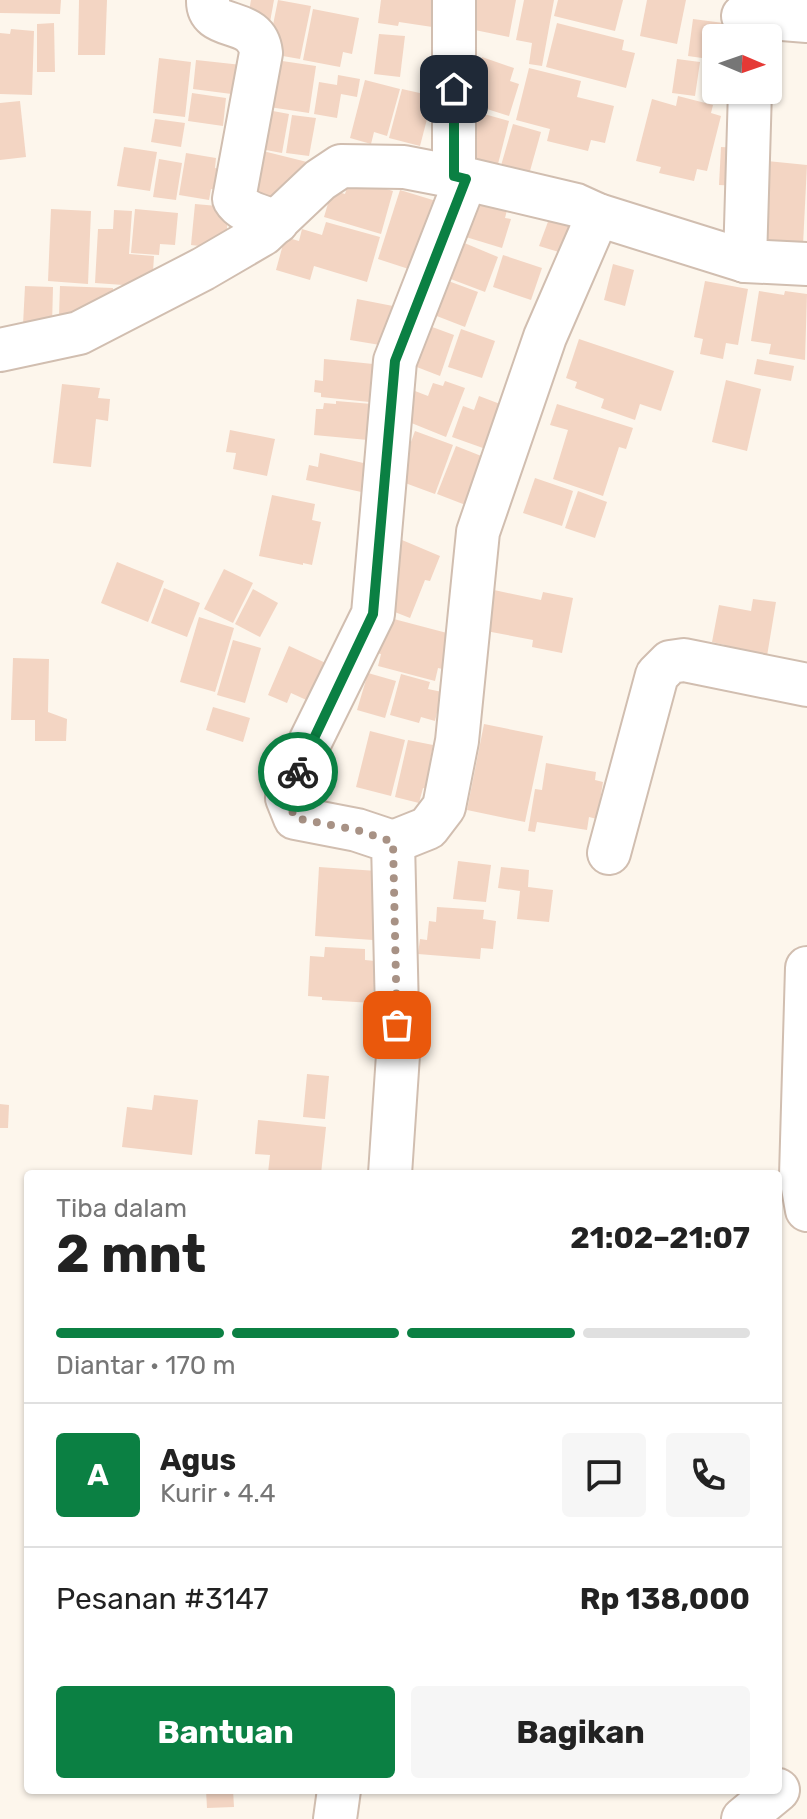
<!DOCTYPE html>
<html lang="id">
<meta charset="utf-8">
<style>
body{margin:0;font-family:Rubik,sans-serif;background:#f6f6f6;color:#222;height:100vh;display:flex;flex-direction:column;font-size:30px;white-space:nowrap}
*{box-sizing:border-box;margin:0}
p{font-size:26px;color:#767676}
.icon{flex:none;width:44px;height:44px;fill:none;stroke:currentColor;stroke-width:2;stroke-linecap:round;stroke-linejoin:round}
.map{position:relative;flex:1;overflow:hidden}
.panel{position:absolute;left:24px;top:1170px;width:758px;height:624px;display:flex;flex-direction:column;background:#fff;border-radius:8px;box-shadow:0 2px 6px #0004}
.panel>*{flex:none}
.needle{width:52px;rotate:92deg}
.buttons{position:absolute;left:702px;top:24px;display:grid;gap:16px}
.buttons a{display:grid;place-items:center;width:80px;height:80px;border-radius:8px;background:#fff;box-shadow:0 2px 6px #0004;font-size:40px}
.pin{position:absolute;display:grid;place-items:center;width:68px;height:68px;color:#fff;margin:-34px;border-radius:16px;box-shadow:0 4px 12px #0006}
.courier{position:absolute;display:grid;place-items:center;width:80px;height:80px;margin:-40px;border:6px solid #0b8043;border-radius:50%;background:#fff;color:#222;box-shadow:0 2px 10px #0007}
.overview em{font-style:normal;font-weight:700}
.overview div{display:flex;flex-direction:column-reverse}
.overview{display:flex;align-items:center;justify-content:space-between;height:136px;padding:0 32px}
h1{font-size:52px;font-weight:700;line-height:60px}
.bar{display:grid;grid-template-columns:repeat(4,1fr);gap:12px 8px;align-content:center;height:96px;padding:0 32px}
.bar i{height:10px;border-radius:6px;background:#e0e0e0}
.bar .current{background:#0b8043}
.bar p{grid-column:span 4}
.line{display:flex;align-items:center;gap:20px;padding:0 32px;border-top:2px solid #e0e0e0}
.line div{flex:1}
.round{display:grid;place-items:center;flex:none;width:84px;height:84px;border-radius:8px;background:#f6f6f6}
.button{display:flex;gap:16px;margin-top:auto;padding:16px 32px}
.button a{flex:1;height:92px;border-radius:8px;background:#0b8043;color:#fff;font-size:32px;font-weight:700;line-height:92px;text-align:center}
.button a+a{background:#f6f6f6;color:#222}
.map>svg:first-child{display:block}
.building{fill:#f3d5c3}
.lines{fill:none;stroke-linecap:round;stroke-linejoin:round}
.minor-casing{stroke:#d1beb0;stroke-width:46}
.minor{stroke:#fff;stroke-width:42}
.done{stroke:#a89285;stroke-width:8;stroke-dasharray:0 14.4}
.route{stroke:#0b8043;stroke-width:10}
</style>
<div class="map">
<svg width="807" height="1819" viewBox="0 0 807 1819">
<rect width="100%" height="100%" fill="#fdf6ec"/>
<g class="building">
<polygon points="0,0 61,0 60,14 0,13"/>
<polygon points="79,0 107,0 105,55 78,55"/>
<polygon points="251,0 274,0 268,33 246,28"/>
<polygon points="278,0 311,6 300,59 277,55 280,42 270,40"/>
<polygon points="381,0 443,0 439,28 399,22 398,26 378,23"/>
<polygon points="470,0 516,0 509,37 465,28"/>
<polygon points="524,0 554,0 542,66 529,64 532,43 516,40"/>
<polygon points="558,0 623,0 615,31 554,16"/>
<polygon points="647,0 686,0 677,44 640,36"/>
<polygon points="313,9 359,18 352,54 343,52 340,67 303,60"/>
<polygon points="693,19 739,25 737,38 716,38 716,60 688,56"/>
<polygon points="54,23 55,72 37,72 37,24"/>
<polygon points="557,23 624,40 622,50 635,53 626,88 546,67"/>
<polygon points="11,29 34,31 32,95 0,94 0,33 10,34"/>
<polygon points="379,34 405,36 400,77 374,74"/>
<polygon points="482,57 514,68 510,81 519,84 509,116 468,103"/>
<polygon points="159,58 191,62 185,117 153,113"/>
<polygon points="262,58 316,66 309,113 256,105"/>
<polygon points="677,59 700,62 695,96 672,93"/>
<polygon points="196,60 251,66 247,96 193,89"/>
<polygon points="529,68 581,81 577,97 614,106 605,143 591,140 588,151 547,141 550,129 516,120"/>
<polygon points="710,74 716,75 716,90 721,90 721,94 709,93"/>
<polygon points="338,75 360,79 357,97 341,94 337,118 314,114 319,82 337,85"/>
<polygon points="365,80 400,89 387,136 374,132 371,144 350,138"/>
<polygon points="402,89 433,96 420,146 389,138"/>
<polygon points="192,93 226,98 223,126 188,121"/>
<polygon points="678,96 713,105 711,113 721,116 707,171 697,169 694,181 659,173 661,167 636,161 652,99 676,106"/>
<polygon points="20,101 26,157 0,160 0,103"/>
<polygon points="262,109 289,114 282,153 255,148"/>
<polygon points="470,110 509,121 498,164 459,154"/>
<polygon points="292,115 316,118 309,156 286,153"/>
<polygon points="155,119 185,123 181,147 151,142"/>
<polygon points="513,124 541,132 528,178 500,169"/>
<polygon points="124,147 157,152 150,191 117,186"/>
<polygon points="721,147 742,148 739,186 719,185"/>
<polygon points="251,148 311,163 286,206 242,195"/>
<polygon points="186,153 216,158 215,168 233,171 229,192 211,189 209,200 179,195"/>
<polygon points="159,159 182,163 176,200 153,197"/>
<polygon points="767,161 807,165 803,245 761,241"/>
<polygon points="350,178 393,191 381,234 324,217 332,190 345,194"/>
<polygon points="400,190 446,204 424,274 378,259"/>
<polygon points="471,199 507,210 505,218 511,219 502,248 456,234"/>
<polygon points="195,204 229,207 225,249 191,245"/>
<polygon points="51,209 91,211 88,284 48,281"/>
<polygon points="135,209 178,213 175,245 160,244 159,255 131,253"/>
<polygon points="114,210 132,211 129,254 154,256 152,287 95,283 98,229 113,229"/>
<polygon points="549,219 581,230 572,256 539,246"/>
<polygon points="326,222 380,237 367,282 314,266 310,280 276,270 285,237 299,241 302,229 322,235"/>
<polygon points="462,242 498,257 485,292 448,278"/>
<polygon points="503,255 542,268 531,300 493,287"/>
<polygon points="613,264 634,270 625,306 604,300"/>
<polygon points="443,279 478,292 465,327 429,313"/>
<polygon points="705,281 748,289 738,345 726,343 723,359 700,354 703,339 694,337"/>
<polygon points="25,286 53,287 52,326 23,325"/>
<polygon points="60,286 113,288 112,311 91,317 59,316"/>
<polygon points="759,291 784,295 785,291 807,294 805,360 769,354 771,344 751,341"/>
<polygon points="357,299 393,306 386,346 350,340"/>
<polygon points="424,324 454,335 440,376 409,364"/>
<polygon points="461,329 495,341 482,378 448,367"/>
<polygon points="579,339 674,371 661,411 640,404 635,420 601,408 604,399 575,388 577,382 566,378"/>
<polygon points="324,359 383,365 379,403 321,397 321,393 314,392 315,380 323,381"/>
<polygon points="757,359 794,366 791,381 754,374"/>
<polygon points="726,380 761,389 747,451 712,442"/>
<polygon points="445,381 465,388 446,437 404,420 415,391 428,396 433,383 443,386"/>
<polygon points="62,384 100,388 98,398 110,399 108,421 96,419 91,467 53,463"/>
<polygon points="479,396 513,409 497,453 452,437 463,406 474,410"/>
<polygon points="336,401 372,404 368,440 314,435 316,409 323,409 324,403 336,404"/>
<polygon points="557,404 633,428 626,449 619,447 603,496 553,479 568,430 550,425"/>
<polygon points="230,430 275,439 267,476 233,469 236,453 226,452"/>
<polygon points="415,431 453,445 435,494 397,480"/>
<polygon points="456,446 494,461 476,509 437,494"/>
<polygon points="320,453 372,465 366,493 306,480 309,465 318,467"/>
<polygon points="535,478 573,491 562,526 523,513"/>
<polygon points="578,491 607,502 595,538 565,528"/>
<polygon points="272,495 315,504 312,520 321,522 312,565 303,563 303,565 259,556"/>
<polygon points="402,540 440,556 430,581 425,580 410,618 377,605"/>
<polygon points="117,562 164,581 148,622 101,603"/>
<polygon points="224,569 253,583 233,623 204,609"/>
<polygon points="164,588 200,603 187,637 151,623"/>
<polygon points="253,589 278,603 260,637 235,624"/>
<polygon points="494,590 541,600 543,592 573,598 562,653 532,647 533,640 486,631"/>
<polygon points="753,599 776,602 765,668 722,660 725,645 712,642 719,605 751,611"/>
<polygon points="199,617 234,628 215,692 180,682"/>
<polygon points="390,618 447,633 444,648 452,650 447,670 438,668 435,681 378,666 381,654 372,652"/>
<polygon points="233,640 261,648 245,703 217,695"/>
<polygon points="289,646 330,665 313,703 291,693 287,703 268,695"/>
<polygon points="13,658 49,659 48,712 67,719 66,741 35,741 35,720 11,720"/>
<polygon points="368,673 396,681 385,718 357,710"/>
<polygon points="401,674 430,682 428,689 442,692 435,721 421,717 419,723 390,715"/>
<polygon points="213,707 250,718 243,742 206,730"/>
<polygon points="484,724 543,736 525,822 467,810"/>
<polygon points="370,731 405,740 391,796 356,787"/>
<polygon points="408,740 433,745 430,761 437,763 430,790 423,788 419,803 395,797"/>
<polygon points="546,763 596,772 595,780 603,782 597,819 589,817 587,830 537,822 535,832 528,831 535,789 542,790"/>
<polygon points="458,861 491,865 486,902 453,899"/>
<polygon points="319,867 377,871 373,940 315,936"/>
<polygon points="501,867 529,870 528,887 553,890 549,922 517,919 520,891 498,888"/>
<polygon points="437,907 484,910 483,919 496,921 493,949 481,948 480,959 418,954 420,939 427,940 429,921 436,922"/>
<polygon points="325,947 365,949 365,960 375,961 373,1003 322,1000 322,997 308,996 310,956 324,957"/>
<polygon points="307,1074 329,1076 325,1119 303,1117"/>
<polygon points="154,1095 198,1100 192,1155 122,1147 127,1107 152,1110"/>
<polygon points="0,1104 9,1105 8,1128 0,1128"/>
<polygon points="258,1120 326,1127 321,1174 268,1173 270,1155 255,1154"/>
<polygon points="206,1790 233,1790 234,1807 207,1808"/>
</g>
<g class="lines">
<defs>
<g id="minor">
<path d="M208,0C207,34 257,14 261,53L234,199C242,213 263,216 277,222"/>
<polyline points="454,0 454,176"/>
<polyline points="743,16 807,21"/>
<polyline points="745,261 750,90"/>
<polyline points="0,350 79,333 203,269 263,234 320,180 341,166 404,167 466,179 576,205 598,215 745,261 807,264"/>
<polyline points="393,842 428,828 444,807 457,741 478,532 545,337 598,215"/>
<polyline points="609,853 657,675 670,662 684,660 807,685"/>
<polyline points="807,968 801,1176 807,1210"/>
<polyline points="390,1174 398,1055 393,842 357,830 295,818 287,798 307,748 373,614 395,361 466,179"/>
<polyline points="335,1819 339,1790"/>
<polyline points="743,1819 778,1790"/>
</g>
</defs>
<use href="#minor" class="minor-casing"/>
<use href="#minor" class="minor"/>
</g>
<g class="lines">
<polyline class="done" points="298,772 287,798 295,818 357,830 393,842 397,1025"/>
<polyline class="route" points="298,772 373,614 395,361 466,179 454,176 454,89"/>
</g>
</svg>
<div class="buttons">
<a><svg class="needle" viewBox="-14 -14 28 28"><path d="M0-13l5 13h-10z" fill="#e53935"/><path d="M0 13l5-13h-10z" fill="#767676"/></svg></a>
</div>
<div class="pin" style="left:397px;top:1025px;background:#ea580c"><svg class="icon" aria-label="bag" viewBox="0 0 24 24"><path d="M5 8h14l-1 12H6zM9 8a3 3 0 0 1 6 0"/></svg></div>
<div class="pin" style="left:454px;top:89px;background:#1f2937"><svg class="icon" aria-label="home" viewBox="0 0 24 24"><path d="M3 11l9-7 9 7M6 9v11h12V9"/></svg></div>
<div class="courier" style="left:298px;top:772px"><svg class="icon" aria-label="bike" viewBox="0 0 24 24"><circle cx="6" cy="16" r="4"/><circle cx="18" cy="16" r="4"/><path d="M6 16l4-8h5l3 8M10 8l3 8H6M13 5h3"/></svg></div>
<section class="panel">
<div class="overview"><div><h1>2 mnt</h1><p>Tiba dalam</p></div><em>21:02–21:07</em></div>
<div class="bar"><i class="current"></i><i class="current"></i><i class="current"></i><i></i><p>Diantar · 170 m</p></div>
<div class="line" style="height:144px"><b class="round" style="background:#0b8043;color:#fff">A</b><div><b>Agus</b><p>Kurir · 4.4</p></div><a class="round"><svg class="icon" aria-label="chat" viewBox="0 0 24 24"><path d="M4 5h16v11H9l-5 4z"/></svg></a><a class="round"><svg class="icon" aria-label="phone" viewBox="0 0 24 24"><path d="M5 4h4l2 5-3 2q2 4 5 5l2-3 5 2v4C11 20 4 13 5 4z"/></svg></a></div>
<div class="line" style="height:104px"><div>Pesanan #3147</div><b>Rp 138,000</b></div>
<div class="button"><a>Bantuan</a><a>Bagikan</a></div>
</section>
</div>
